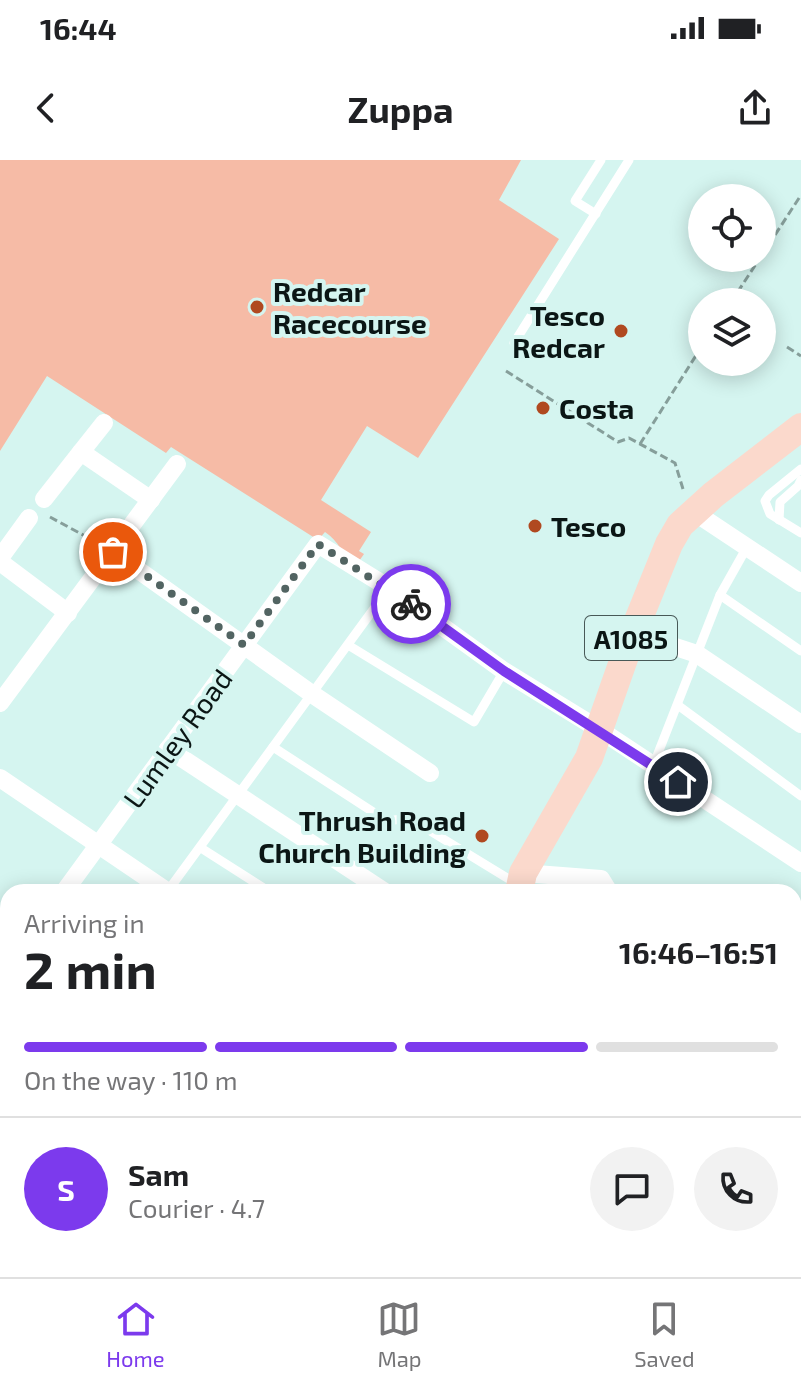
<!DOCTYPE html>
<meta charset="utf-8">
<style>
body{margin:0;font-family:"Exo 2",sans-serif;background:#f2f2f2;color:#202124;height:100vh;display:flex;flex-direction:column;font-size:30px;white-space:nowrap}
*{box-sizing:border-box;margin:0}
p{font-size:26px;color:#757577}
.icon{flex:none;width:44px;height:44px;fill:none;stroke:currentColor;stroke-width:2;stroke-linecap:round;stroke-linejoin:round}
.map{position:relative;flex:1;overflow:hidden}
.side{position:absolute;left:0px;top:724px;width:802px;height:394px;display:flex;flex-direction:column;background:#fff;border-radius:24px 24px 0 0;box-shadow:0 4px 20px #0003}
.side>*{flex:none}
.fabs{position:absolute;left:688px;top:24px;display:grid;gap:16px}
.fabs a{display:grid;place-items:center;width:88px;height:88px;border-radius:50%;background:#fff;box-shadow:0 4px 20px #0003;font-size:40px}
.pin{position:absolute;display:grid;place-items:center;width:68px;height:68px;color:#fff;margin:-34px;border:4px solid #fff;border-radius:50%;box-shadow:0 2px 8px #0007}
.courier{position:absolute;display:grid;place-items:center;width:80px;height:80px;margin:-40px;border:6px solid #7c3aed;border-radius:50%;background:#fff;color:#222;box-shadow:0 2px 10px #0007}
.headline em{font-style:normal;font-weight:700}
.headline div{display:flex;flex-direction:column-reverse}
.headline{display:flex;align-items:center;justify-content:space-between;height:136px;padding:0 24px}
h1{font-size:52px;font-weight:700;line-height:60px}
.bar{display:grid;grid-template-columns:repeat(4,1fr);gap:12px 8px;align-content:center;height:96px;padding:0 24px}
.bar i{height:10px;border-radius:6px;background:#e0e0e0}
.bar .on{background:#7c3aed}
.bar p{grid-column:span 4}
.line{display:flex;align-items:center;gap:20px;padding:0 24px;border-top:2px solid #e0e0e0}
.line div{flex:1}
.round{display:grid;place-items:center;flex:none;width:84px;height:84px;border-radius:42px;background:#f2f2f2}
.status{display:flex;justify-content:space-between;align-items:center;height:56px;padding:0 40px;background:#fff;direction:ltr}
.status svg{height:22px;fill:currentColor}
header{display:flex;justify-content:space-between;align-items:center;height:104px;padding:0 24px;background:#fff;font-size:36px;font-weight:700}
.tab-bar{display:flex;justify-content:space-around;align-items:center;height:112px;border-top:2px solid #e0e0e0;background:#fff;font-size:22px;color:#757577}
.tab-bar a{display:grid;justify-items:center;gap:4px}
.tab-bar .on{color:#7c3aed}
.map>svg:first-child{display:block}
.green{fill:#f6bba6}
.lines{fill:none;stroke-linecap:round;stroke-linejoin:round}
.path{stroke:#869e9a;stroke-width:3;stroke-dasharray:8 4;stroke-linecap:butt}
.lane{stroke:#fff;stroke-width:9}
.street{stroke:#fff;stroke-width:18}
.primary{stroke:#fbd9cc;stroke-width:28}
.rail-casing{stroke:#415250;stroke-width:9}
.rail{stroke:#d5f5f0;stroke-width:6;stroke-dasharray:18;stroke-linecap:butt}
.done{stroke:#526462;stroke-width:8;stroke-dasharray:0 14.4}
.route{stroke:#7c3aed;stroke-width:10}
.poi-dot{fill:#b04920;stroke:#d5f5f0;stroke-width:3}
.labels{text-anchor:middle;dominant-baseline:central;stroke-width:8;stroke-linejoin:round;paint-order:stroke}
.shield{fill:#d5f5f0;stroke:#485957;stroke-width:2}
.shield-label{font-size:26px;font-weight:bold;fill:#0b1615}
.poi-label{font-size:28px;font-weight:bold;fill:#0b1615;stroke:#d5f5f0;text-anchor:start}
.street-label{font-size:28px;fill:#0b1615;stroke:#d5f5f0}
</style>
<div class="status"><b>16:44</b><svg viewBox="0 0 49 12"><path d="M0 12V9h3v3zM5 12V6h3v6zM10 12V3h3v9zM15 12V0h3v12zM26 1h20v11H26zM47 4h2v5h-2z"/></svg></div>
<header><svg class="icon" aria-label="back" viewBox="0 0 24 24"><path d="M15 5l-7 7 7 7"/></svg>Zuppa<svg class="icon" aria-label="share" viewBox="0 0 24 24"><path d="M12 15V3M7 8l5-5 5 5M5 13v7h14v-7"/></svg></header>
<div class="map">
<svg width="801" height="1117" viewBox="0 0 801 1117">
<rect width="100%" height="100%" fill="#d5f5f0"/>
<g class="green">
<path d="M0,0H521L499,40L559,79L418,298L367,266L321,340L371,372L359,391L364,394L357,404C339,392 340,382 325,372L318,380L171,287L166,293L47,216L0,291Z"/>
<polygon points="0,1095 8,1099 8,1110 26,1110 38,1117 0,1117"/>
</g>
<g class="lines">
<g class="path">
<polyline points="762,95 801,35"/>
<polyline points="731,142 760,98"/>
<polyline points="787,187 801,196"/>
<polyline points="506,211 618,282 629,278 675,303 683,329"/>
<polyline points="640,284 702,186"/>
<polyline points="50,357 96,382"/>
</g>
<g class="lane">
<polyline points="596,54 575,41 601,0"/>
<polyline points="514,183 629,0"/>
<polyline points="801,309 769,335 765,341 770,354 801,373"/>
<polyline points="779,360 780,342 798,326 801,320"/>
<polyline points="720,435 801,491"/>
<polyline points="348,485 474,562 504,511"/>
<polyline points="679,546 801,636"/>
<polyline points="273,587 387,661 409,658 517,724"/>
<polyline points="653,606 720,435 747,387"/>
<polyline points="201,688 270,732"/>
<polyline points="167,732 389,428"/>
<polyline points="0,961 8,950"/>
<polyline points="0,1007 8,1012"/>
<polyline points="158,1110 169,1117"/>
<polyline points="687,1110 696,1117"/>
</g>
<g class="street">
<polyline points="104,263 81,292 151,340"/>
<polyline points="44,339 81,292"/>
<polyline points="694,352 801,423"/>
<polyline points="113,392 312,534 430,613"/>
<polyline points="0,398 29,358"/>
<polyline points="0,402 68,453"/>
<polyline points="633,473 697,494 801,564"/>
<polyline points="0,543 177,304"/>
<polyline points="168,589 385,732"/>
<polyline points="0,618 168,732"/>
<polyline points="523,713 601,719 609,732"/>
<polyline points="64,732 318,384 389,428 504,511 600,570 801,703"/>
<polyline points="0,819 8,808"/>
<polyline points="794,840 801,836"/>
<polyline points="0,932 8,938"/>
<polyline points="794,1023 801,1020"/>
<polyline points="0,1086 8,1091"/>
<polyline points="39,1110 50,1117"/>
<polyline points="278,1110 279,1117"/>
<polyline points="589,1110 599,1117"/>
<polyline points="790,1110 799,1117"/>
<polyline points="559,1117 578,1110"/>
</g>
<g class="primary">
<polyline points="519,732 523,713 589,598 633,473 669,384 680,365 713,335 801,267"/>
<polyline points="307,1117 332,1110"/>
</g>
<defs>
<g id="rail">
<polyline points="794,970 801,966"/>
<polyline points="411,1117 432,1110"/>
<polyline points="441,1117 461,1110"/>
</g>
</defs>
<use href="#rail" class="rail-casing"/>
<use href="#rail" class="rail"/>
</g>
<g class="lines">
<polyline class="done" points="113,392 244,485 318,384 411,444"/>
<polyline class="route" points="411,444 504,511 678,622"/>
</g>
<g class="poi-dot">
<circle cx="257" cy="147" r="8"/>
<circle cx="621" cy="171" r="8"/>
<circle cx="543" cy="248" r="8"/>
<circle cx="535" cy="366" r="8"/>
<circle cx="482" cy="676" r="8"/>
</g>
<g class="labels">
<rect class="shield" x="585" y="456" width="92" height="44" rx="6"/>
<g class="shield-label">
<text x="631" y="478">A1085</text>
</g>
<g class="poi-label">
<text x="273" y="131">Redcar<tspan x="273" dy="32">Racecourse</tspan></text>
<text x="605" y="155" text-anchor="end">Tesco<tspan x="605" dy="32">Redcar</tspan></text>
<text x="559" y="248">Costa</text>
<text x="551" y="366">Tesco</text>
<text x="466" y="660" text-anchor="end">Thrush Road<tspan x="466" dy="32">Church Building</tspan></text>
</g>
<g class="street-label">
<text transform="translate(177 578) rotate(-54)">Lumley Road</text>
</g>
</g>
</svg>
<div class="fabs">
<a><svg class="icon" aria-label="locate" viewBox="0 0 24 24"><circle cx="12" cy="12" r="6"/><path d="M12 2v4M12 18v4M2 12h4M18 12h4"/></svg></a>
<a><svg class="icon" aria-label="layers" viewBox="0 0 24 24"><path d="M12 4l9 5-9 5-9-5zM3 14l9 5 9-5"/></svg></a>
</div>
<div class="pin" style="left:113px;top:392px;background:#ea580c"><svg class="icon" aria-label="bag" viewBox="0 0 24 24"><path d="M5 8h14l-1 12H6zM9 8a3 3 0 0 1 6 0"/></svg></div>
<div class="pin" style="left:678px;top:622px;background:#1f2937"><svg class="icon" aria-label="home" viewBox="0 0 24 24"><path d="M3 11l9-7 9 7M6 9v11h12V9"/></svg></div>
<div class="courier" style="left:411px;top:444px"><svg class="icon" aria-label="bike" viewBox="0 0 24 24"><circle cx="6" cy="16" r="4"/><circle cx="18" cy="16" r="4"/><path d="M6 16l4-8h5l3 8M10 8l3 8H6M13 5h3"/></svg></div>
<section class="side">
<div class="headline"><div><h1>2 min</h1><p>Arriving in</p></div><em>16:46–16:51</em></div>
<div class="bar"><i class="on"></i><i class="on"></i><i class="on"></i><i></i><p>On the way · 110 m</p></div>
<div class="line" style="height:144px"><b class="round" style="background:#7c3aed;color:#fff">S</b><div><b>Sam</b><p>Courier · 4.7</p></div><a class="round"><svg class="icon" aria-label="chat" viewBox="0 0 24 24"><path d="M4 5h16v11H9l-5 4z"/></svg></a><a class="round"><svg class="icon" aria-label="phone" viewBox="0 0 24 24"><path d="M5 4h4l2 5-3 2q2 4 5 5l2-3 5 2v4C11 20 4 13 5 4z"/></svg></a></div>
</section>
</div>
<nav class="tab-bar">
<a class="on"><svg class="icon" aria-label="home" viewBox="0 0 24 24"><path d="M3 11l9-7 9 7M6 9v11h12V9"/></svg>Home</a>
<a><svg class="icon" aria-label="map" viewBox="0 0 24 24"><path d="M3 6l6-2 6 2 6-2v14l-6 2-6-2-6 2zM9 4v14M15 6v14"/></svg>Map</a>
<a><svg class="icon" aria-label="saved" viewBox="0 0 24 24"><path d="M7 4h10v16l-5-4-5 4z"/></svg>Saved</a>
</nav>
